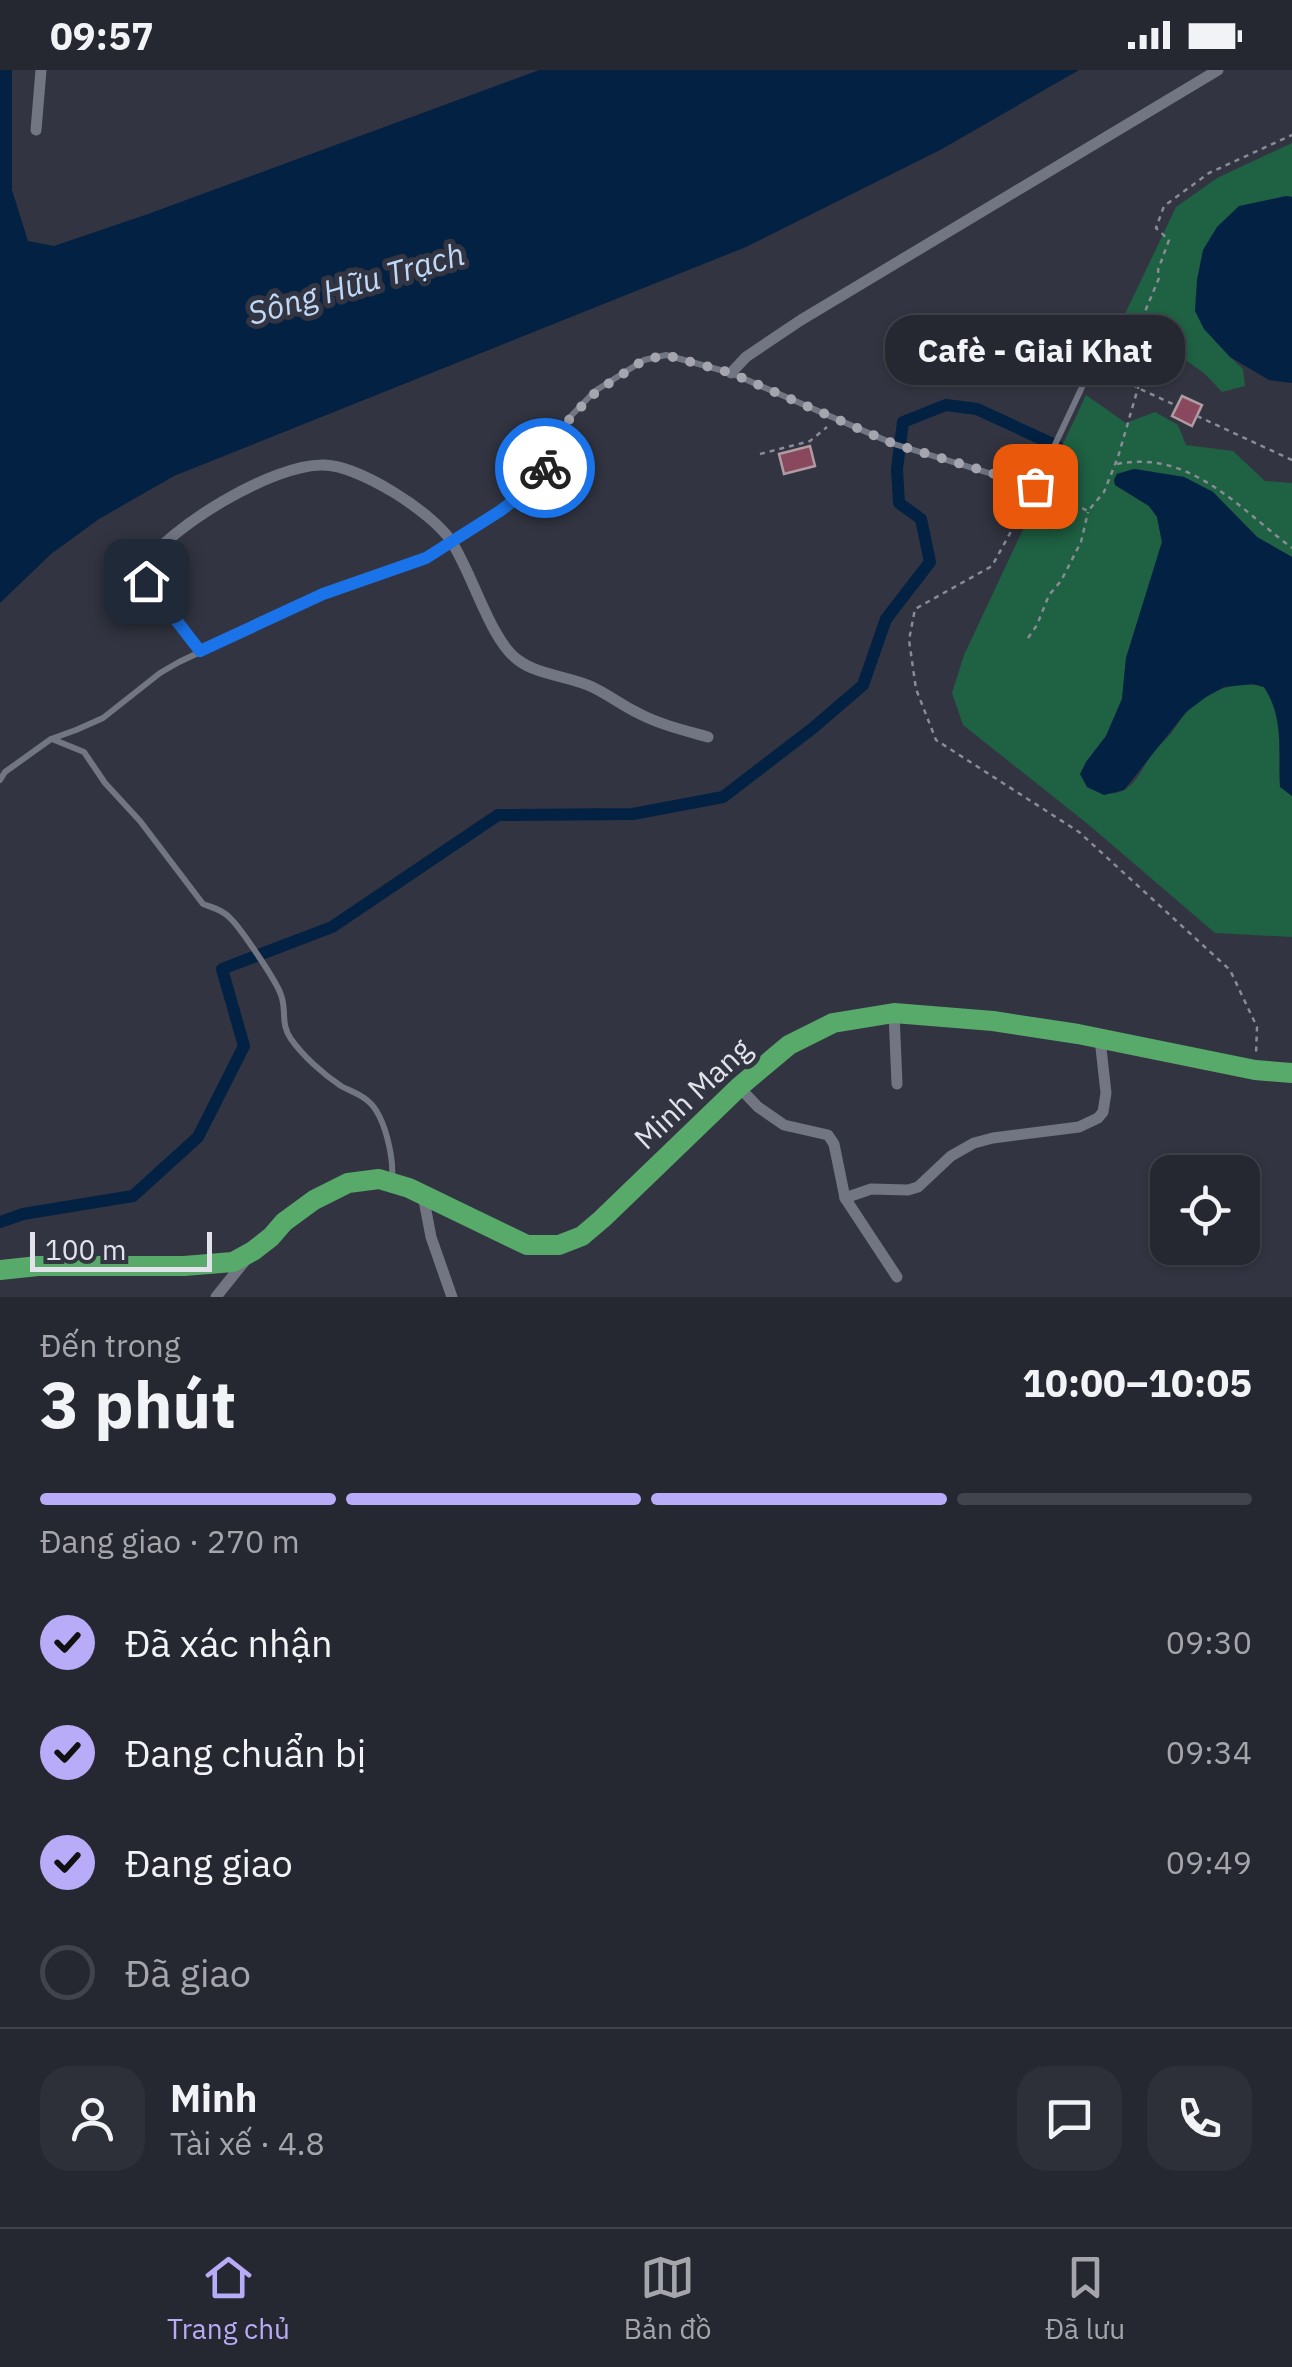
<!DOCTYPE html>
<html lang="vi">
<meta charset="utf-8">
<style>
body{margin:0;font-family:"IBM Plex Sans",sans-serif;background:#2e3039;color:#f1f3f6;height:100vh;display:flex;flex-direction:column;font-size:38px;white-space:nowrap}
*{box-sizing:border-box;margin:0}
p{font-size:32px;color:#a4a6ab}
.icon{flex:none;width:55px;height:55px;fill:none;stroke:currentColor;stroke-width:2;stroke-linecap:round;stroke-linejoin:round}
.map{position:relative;height:1227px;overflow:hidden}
.details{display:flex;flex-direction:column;background:#262831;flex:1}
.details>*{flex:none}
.tools{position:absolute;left:1150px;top:1085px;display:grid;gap:20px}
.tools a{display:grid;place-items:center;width:110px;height:110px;border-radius:20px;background:#262831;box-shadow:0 2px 8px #0004,0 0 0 2px #42444d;font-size:50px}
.scale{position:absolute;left:30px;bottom:25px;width:182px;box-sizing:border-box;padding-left:10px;border:5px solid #e1e2ea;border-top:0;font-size:28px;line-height:35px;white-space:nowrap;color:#e1e2ea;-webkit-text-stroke:8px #323541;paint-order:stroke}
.pin{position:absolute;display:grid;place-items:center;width:85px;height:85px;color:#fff;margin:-42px;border-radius:20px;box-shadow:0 5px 15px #0006}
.courier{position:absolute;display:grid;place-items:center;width:100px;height:100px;margin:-50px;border:8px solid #1a73e8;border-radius:50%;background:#fff;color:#222;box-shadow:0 2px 12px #0007}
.bubble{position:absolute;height:70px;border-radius:30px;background:#262831;box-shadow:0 2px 8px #0004,0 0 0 2px #42444d;font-size:32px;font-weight:800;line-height:70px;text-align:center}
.overview em{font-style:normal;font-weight:800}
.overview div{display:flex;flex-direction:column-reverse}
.overview{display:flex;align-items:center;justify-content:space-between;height:170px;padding:0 40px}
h1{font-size:65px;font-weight:800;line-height:75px}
.bar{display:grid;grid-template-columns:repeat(4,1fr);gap:15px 10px;align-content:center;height:120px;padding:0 40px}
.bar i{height:12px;border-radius:8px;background:#42444d}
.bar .selected{background:#b8abf7}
.bar p{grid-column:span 4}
.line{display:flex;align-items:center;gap:25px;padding:0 40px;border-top:2px solid #42444d}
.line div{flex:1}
.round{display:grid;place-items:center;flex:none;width:105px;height:105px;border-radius:30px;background:#2e3039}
ol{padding:0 40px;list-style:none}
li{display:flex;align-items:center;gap:30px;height:110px}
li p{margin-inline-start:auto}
li .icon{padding:10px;border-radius:50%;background:#b8abf7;color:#111;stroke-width:4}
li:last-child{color:#a4a6ab}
li i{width:55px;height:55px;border:5px solid #42444d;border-radius:50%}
.status{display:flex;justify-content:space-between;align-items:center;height:70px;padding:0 50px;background:#262831;direction:ltr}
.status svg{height:28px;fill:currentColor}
.tab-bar{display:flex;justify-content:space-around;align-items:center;height:140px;border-top:2px solid #42444d;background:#262831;font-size:28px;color:#a4a6ab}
.tab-bar a{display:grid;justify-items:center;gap:5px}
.tab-bar .selected{color:#b8abf7}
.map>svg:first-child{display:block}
.green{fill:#1e6143}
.water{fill:#022143}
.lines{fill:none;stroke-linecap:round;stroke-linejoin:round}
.canal{stroke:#022143;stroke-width:12}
.building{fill:#8a485f;stroke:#ae9ca1;stroke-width:2.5}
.path{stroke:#898b95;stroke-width:2.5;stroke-dasharray:5 5;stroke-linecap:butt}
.service{stroke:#727582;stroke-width:6}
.minor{stroke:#727582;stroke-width:11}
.trunk{stroke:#58aa6a;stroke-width:20}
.done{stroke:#a4a5af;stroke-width:10;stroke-dasharray:0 18}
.route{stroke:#1a73e8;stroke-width:12}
.labels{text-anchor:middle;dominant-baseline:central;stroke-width:10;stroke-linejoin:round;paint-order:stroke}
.street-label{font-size:30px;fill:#e1e2ea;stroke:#323541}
.water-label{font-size:32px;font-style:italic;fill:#c0d9f7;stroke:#323541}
</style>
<div class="status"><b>09:57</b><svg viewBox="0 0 49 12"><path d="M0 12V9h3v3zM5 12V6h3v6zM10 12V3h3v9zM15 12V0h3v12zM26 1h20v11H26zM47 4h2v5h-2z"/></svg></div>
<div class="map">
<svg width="1292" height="1227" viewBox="0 0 1292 1227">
<rect width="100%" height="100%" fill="#323541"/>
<g class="green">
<polygon points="1292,73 1292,127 1286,126 1230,287 1243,299 1245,316 1222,322 1205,304 1176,283 1113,269 1176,137 1217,108"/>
<path d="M1086,325L1126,353L1155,342L1178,355L1186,375L1233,381L1265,411L1292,413V487L1257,467L1213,422L1184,407L1135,399L1117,404L1114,410L1115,415L1149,436L1157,446L1162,472L1126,588L1122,629L1106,666L1086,692L1087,717C1099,722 1111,727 1124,720C1137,713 1144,695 1152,684C1157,677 1163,672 1168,667C1175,659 1180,649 1187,642C1207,621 1237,609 1264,617C1284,648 1278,681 1280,716L1292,726V867L1215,863L1089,755L963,655L952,623L964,585Z"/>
</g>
<g class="water">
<polygon points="0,0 12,0 12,120 28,171 54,176 148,144 539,0 1079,0 942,79 746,177 174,406 99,449 51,484 0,533"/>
<polygon points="1286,126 1292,127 1292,313 1269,310 1230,287 1204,259 1195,241 1197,210 1203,180 1217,157 1239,136"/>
<path d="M1134,399L1184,407L1213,422L1257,467L1292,487V726L1280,717C1278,681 1285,648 1264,617L1253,614L1224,617L1206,627L1186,642L1124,720L1104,725L1087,717L1080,704L1086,692L1106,666L1122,629L1126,588L1162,472L1157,447L1149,436L1115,415L1114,410L1117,404Z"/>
</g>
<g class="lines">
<polyline class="canal" points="0,1152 23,1144 133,1126 198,1067 244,976 222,899 332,857 498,745 633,744 723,727 813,658 863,615 886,549 930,492 921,449 899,433 897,399 903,352 946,335 977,339 1057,376"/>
</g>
<g class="building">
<polygon points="1182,326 1202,335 1192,356 1172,346"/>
<polygon points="810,376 815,396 784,404 779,384"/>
</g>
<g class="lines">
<g class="path">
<polyline points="1107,298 1138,318 1177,336"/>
<polyline points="1197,346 1292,390"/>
<polyline points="760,384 810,371 827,357"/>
<path d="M1117,394C1190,379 1240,439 1292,478"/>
<polyline points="1046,421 1088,441 1104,422 1118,387 1138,318 1139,256 1159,208 1158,200 1169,170 1156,158 1164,136 1209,103 1292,65"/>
<polyline points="1030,427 992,496 915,539 909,570 916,619 936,670 1079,762 1230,900 1257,957 1256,984"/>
<polyline points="1028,568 1037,555 1049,525 1061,511 1081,472 1088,442"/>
</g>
<g class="service">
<path d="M52,669L84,682L105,713L140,751L203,834C213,838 223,840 230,848C240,857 277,912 281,925C287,940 280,954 291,969C303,986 323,1004 341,1016C350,1021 360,1024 368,1031C385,1045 394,1088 392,1110"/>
<polyline points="0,710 5,702 51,669 76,660 103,648 160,603 179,592 323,524 426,487 500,441 538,412 570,347 595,321 644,290 666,285 731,303 894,374 1035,417 1099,281"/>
</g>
<g class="minor">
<polyline points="36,60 41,0"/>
<polyline points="731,303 746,287 801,250 1218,0"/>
<path d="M200,581L146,511L142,498C169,457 273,394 323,395C359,395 432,442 451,471C472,502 490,570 518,590C538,605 567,606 590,616C606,623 620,634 636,642C658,654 683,660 708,667"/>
<polyline points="894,943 897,1014"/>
<polyline points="739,1017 758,1037 784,1055 828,1065 834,1074 845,1128 897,1207"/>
<polyline points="423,1125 431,1167 452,1227"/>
<polyline points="845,1128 871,1119 908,1120 918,1117 951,1086 974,1073 993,1068 1079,1057 1098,1048 1103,1042 1106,1023 1100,969"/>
<polyline points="216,1227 244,1192"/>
</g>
<polyline class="trunk" points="0,1200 38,1196 184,1196 233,1192 253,1181 271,1167 284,1152 314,1130 348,1113 379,1109 409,1118 527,1175 559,1175 582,1166 602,1149 739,1017 789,975 833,953 894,943 993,951 1078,964 1255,1000 1292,1003"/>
</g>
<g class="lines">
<polyline class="done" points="545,398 570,348 596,322 644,290 666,285 731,303 894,374 1035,416"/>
<polyline class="route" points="146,511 200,581 323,524 426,488 500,441 538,412 545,398"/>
</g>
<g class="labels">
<g class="street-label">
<text transform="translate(692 1023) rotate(-43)">Minh Mang</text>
</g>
<g class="water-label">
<text transform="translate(356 213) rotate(-16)">Sông Hữu Trạch</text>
</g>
</g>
</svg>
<div class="tools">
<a><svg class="icon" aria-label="locate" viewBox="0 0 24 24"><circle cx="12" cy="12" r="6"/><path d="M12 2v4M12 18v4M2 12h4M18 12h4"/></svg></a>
</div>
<div class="scale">100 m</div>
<div class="pin" style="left:1035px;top:416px;background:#ea580c"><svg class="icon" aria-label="bag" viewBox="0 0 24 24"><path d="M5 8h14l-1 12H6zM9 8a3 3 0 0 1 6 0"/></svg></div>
<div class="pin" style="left:146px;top:511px;background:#1f2937"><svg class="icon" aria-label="home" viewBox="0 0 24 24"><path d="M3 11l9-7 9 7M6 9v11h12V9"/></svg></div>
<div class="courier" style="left:545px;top:398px"><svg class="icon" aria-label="bike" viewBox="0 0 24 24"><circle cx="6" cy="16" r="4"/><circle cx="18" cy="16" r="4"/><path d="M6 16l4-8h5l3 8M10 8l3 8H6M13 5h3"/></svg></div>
<div class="bubble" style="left:885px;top:245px;width:300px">Cafè - Giai Khat</div>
</div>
<section class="details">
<div class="overview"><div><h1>3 phút</h1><p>Đến trong</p></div><em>10:00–10:05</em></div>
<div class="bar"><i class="selected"></i><i class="selected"></i><i class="selected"></i><i></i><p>Đang giao · 270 m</p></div>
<ol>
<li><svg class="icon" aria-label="check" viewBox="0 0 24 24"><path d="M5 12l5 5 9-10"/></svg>Đã xác nhận<p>09:30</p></li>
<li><svg class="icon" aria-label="check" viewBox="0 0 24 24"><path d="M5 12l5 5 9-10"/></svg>Đang chuẩn bị<p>09:34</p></li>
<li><svg class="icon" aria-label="check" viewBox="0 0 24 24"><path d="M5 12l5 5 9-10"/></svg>Đang giao<p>09:49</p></li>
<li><i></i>Đã giao</li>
</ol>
<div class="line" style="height:180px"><a class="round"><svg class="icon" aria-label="person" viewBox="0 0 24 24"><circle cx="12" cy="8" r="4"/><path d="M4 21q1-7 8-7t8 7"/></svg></a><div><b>Minh</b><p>Tài xế · 4.8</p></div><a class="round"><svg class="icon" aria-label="chat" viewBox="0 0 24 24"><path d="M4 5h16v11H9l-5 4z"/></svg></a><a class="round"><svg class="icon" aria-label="phone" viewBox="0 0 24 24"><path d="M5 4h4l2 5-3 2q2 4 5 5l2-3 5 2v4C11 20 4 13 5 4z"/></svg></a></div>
</section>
<nav class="tab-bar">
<a class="selected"><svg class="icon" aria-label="home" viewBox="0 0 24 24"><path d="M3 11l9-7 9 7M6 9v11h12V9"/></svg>Trang chủ</a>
<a><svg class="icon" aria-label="map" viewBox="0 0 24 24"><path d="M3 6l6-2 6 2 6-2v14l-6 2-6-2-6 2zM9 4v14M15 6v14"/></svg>Bản đồ</a>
<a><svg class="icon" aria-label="saved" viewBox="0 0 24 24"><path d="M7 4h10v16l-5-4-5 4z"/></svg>Đã lưu</a>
</nav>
